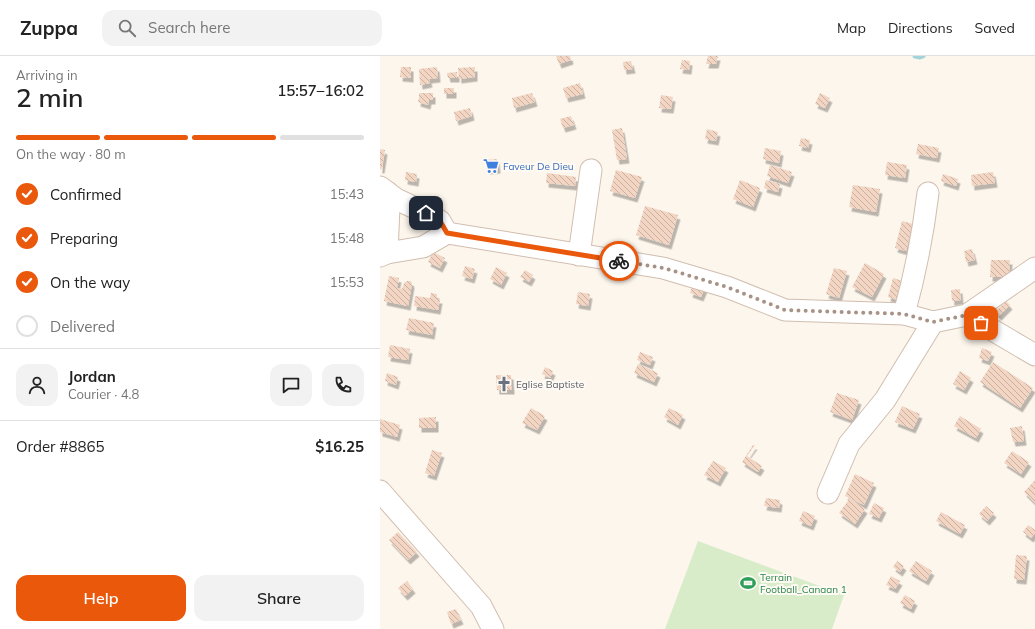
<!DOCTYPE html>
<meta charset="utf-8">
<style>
body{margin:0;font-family:Mulish,sans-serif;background:#f2f2f2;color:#222;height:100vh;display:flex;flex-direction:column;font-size:15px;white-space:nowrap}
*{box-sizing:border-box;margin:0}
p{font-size:13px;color:#767676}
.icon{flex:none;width:22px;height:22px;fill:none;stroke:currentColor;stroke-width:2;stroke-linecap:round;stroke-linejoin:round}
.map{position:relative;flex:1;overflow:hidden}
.sheet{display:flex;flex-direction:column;background:#fff;width:380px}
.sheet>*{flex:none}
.pin{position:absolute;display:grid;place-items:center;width:34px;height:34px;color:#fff;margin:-17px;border-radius:8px;box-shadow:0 2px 6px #0006}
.courier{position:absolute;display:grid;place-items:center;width:40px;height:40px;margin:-20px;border:3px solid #ea580c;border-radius:50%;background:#fff;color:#222;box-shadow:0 1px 5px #0007}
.summary em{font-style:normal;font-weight:600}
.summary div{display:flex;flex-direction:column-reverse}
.summary{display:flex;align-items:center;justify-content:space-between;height:68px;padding:0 16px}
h1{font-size:26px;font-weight:600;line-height:30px}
.bar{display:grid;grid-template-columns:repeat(4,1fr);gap:6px 4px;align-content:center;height:48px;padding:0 16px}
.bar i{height:5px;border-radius:3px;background:#e0e0e0}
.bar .on{background:#ea580c}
.bar p{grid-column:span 4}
.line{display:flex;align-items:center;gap:10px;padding:0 16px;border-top:1px solid #e0e0e0}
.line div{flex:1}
.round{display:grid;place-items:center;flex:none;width:42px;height:42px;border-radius:12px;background:#f2f2f2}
ol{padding:0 16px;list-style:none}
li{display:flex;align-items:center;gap:12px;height:44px}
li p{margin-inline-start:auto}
li .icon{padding:4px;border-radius:50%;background:#ea580c;color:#fff;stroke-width:4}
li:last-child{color:#767676}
li i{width:22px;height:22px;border:2px solid #e0e0e0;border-radius:50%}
.action{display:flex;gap:8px;margin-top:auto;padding:8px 16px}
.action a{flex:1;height:46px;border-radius:12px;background:#ea580c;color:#fff;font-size:16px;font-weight:600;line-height:46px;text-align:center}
.action a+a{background:#f2f2f2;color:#222}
header{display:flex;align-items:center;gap:24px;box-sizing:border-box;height:56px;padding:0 20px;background:#fff;border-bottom:1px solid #e0e0e0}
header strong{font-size:19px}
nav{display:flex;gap:22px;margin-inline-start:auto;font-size:14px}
.search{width:280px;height:36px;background:#f2f2f2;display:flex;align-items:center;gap:10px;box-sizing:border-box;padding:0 14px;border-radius:12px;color:#767676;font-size:15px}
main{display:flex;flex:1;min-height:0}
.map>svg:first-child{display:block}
.grass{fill:#d8ecc9}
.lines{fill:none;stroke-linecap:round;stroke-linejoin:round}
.stream{stroke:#a5d3da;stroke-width:5}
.building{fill:url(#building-back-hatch);filter:url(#shadow)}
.minor-casing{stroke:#d1beb0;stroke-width:23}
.minor{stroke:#fff;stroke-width:21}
.done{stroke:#a89285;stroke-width:4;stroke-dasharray:0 7.2}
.route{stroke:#ea580c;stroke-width:5}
.labels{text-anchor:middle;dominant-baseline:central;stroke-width:4;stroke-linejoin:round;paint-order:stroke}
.shop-label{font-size:10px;fill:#366cbe;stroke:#fffaf3;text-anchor:start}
.worship-label{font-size:10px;fill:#5b616d;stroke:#fffaf3;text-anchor:start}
.leisure-label{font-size:10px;fill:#27864d;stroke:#fffaf3;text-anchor:start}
</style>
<header>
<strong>Zuppa</strong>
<div class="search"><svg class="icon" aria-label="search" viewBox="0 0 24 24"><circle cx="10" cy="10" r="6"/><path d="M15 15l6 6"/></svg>Search here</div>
<nav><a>Map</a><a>Directions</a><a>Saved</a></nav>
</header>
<main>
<section class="sheet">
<div class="summary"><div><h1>2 min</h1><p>Arriving in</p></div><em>15:57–16:02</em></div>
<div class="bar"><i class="on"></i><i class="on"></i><i class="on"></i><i></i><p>On the way · 80 m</p></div>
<ol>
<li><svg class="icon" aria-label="check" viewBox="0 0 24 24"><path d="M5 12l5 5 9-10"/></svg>Confirmed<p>15:43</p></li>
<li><svg class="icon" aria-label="check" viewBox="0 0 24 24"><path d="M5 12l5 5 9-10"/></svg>Preparing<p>15:48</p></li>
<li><svg class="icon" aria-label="check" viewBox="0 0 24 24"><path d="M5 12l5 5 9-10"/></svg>On the way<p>15:53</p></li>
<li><i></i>Delivered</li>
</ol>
<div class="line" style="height:72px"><a class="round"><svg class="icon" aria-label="person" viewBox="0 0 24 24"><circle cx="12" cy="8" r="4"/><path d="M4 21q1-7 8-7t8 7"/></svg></a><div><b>Jordan</b><p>Courier · 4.8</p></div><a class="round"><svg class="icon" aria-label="chat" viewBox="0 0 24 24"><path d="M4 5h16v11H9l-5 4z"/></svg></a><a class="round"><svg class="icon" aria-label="phone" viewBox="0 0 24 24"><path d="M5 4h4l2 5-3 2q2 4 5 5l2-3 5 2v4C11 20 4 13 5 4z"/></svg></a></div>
<div class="line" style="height:52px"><div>Order #8865</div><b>$16.25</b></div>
<div class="action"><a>Help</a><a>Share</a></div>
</section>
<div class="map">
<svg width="655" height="573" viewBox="0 0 655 573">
<defs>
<pattern id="building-back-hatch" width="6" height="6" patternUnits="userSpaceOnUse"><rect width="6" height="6" fill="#f3d5c3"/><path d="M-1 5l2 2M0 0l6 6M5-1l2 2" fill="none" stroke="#cab0a1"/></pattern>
<filter id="shadow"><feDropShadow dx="2.5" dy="4.5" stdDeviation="0" flood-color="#0004"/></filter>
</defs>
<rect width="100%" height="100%" fill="#fdf6ec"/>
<polygon class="grass" points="318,485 464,539 452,573 285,573"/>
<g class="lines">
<polyline class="stream" points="535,0 540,1 543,0"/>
</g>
<g class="building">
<polygon points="176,0 190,0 191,4 179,8"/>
<polygon points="328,0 338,0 336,8 326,8"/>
<polygon points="302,4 310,5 309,14 300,13"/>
<polygon points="251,5 253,13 244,14 243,6"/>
<polygon points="21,11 31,11 31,22 20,21"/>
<polygon points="57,11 58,22 49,23 50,27 40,29 39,13"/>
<polygon points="95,11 95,21 79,23 78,12"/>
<polygon points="77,16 77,22 68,22 67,17"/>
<polygon points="200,27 203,38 186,42 183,32"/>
<rect x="64" y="32" width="10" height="6"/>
<polygon points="39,37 53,37 53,44 49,44 48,49 38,46 39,41"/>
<polygon points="152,37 155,46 134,52 132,42"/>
<polygon points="440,37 450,42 445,52 435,48"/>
<polygon points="281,39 293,41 291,53 279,52"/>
<polygon points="90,52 92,60 76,65 74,56"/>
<polygon points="191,60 194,69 183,72 180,63"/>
<polygon points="242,72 247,103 237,104 232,74"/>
<polygon points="327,73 338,76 336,85 325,83"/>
<polygon points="421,82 430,84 428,92 419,90"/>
<polygon points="538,88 559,92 557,102 536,98"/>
<polygon points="385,92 401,95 399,107 383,103"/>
<polygon points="0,93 5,94 2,113 0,113"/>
<polygon points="117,103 118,113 107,114 106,104"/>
<polygon points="507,106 527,109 525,122 505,119"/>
<polygon points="390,109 412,116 408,127 387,120"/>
<polygon points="236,114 262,121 255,142 230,135"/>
<polygon points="26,116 37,118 36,126 25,124"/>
<polygon points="613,116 615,127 592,130 591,119"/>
<polygon points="167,117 196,121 195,130 166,127"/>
<polygon points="563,118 578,123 576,130 561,125"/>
<polygon points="360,124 380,132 373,151 353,143"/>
<polygon points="386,124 400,128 398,136 384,132"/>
<polygon points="473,129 500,133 496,156 469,151"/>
<polygon points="265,150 298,159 289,189 256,179"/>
<polygon points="522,165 533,168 526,195 515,192"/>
<polygon points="592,193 595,204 586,206 584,195"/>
<polygon points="53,196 65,202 60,212 48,206"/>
<polygon points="611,204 630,204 629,221 610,221"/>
<polygon points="485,207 504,218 492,241 472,231"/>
<polygon points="85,210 95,213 92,223 82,220"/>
<polygon points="116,211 127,217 121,229 110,223"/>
<polygon points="454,212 467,215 459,242 446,238"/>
<polygon points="145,214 153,219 149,226 140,221"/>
<polygon points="9,220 19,222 17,232 22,233 24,227 27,225 31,225 32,228 28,250 4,245"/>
<polygon points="513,222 526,226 521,245 508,241"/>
<polygon points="314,225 326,229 321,241 310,237"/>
<polygon points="580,233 581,244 572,245 571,234"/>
<polygon points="198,236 210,238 208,250 196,248"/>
<polygon points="51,237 57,238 57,243 60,243 58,254 34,250 35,240 50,242"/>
<polygon points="626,245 630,249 619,260 615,256"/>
<polygon points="29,262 54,267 52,279 26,274"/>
<polygon points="10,289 30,293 28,304 8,301"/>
<polygon points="602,292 612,296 608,305 599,302"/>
<polygon points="260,296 273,301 270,309 257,304"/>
<polygon points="613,306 653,332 640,352 600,326"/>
<polygon points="258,308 278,317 274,326 254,317"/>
<polygon points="165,311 173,315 170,322 162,318"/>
<polygon points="580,315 591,322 584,334 573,328"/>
<polygon points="7,317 18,321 16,329 5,325"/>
<polygon points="116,319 131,319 132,334 117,334"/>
<polygon points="457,337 479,344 472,364 450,356"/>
<polygon points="522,350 540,358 533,373 515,366"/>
<polygon points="151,352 165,360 157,374 142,367"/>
<polygon points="289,352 303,359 298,369 284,361"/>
<polygon points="580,360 601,373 596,382 574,370"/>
<polygon points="56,361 56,372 39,372 39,362"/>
<polygon points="0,363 20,369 17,381 0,376"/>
<polygon points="642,370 644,385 633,386 630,372"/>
<polygon points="373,389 375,389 367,400 382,410 378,416 362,406"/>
<polygon points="52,394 62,397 54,420 45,417"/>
<polygon points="632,395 649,406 641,418 624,407"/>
<polygon points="333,405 346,412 338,426 324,419"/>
<polygon points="475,418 494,427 484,449 465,440"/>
<polygon points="655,424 655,447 644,436"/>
<polygon points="386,442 400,444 399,452 384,450"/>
<polygon points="470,442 485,453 475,468 459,457"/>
<polygon points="494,447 504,452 499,462 489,458"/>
<polygon points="606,450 614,457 607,465 599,458"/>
<polygon points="423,455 435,460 431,470 419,465"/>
<polygon points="561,456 585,469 580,478 556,465"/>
<polygon points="648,469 655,474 655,477 651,482 643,476"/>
<polygon points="18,476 37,496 28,504 9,484"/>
<polygon points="636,499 647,500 644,524 634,523"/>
<polygon points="517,505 524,510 520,516 513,511"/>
<polygon points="536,505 552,515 546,525 529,515"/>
<polygon points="511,520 520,525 515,533 506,529"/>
<polygon points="27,525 33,533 25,540 18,532"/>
<polygon points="525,539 535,545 531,553 520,547"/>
<polygon points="76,553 81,564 71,568 67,556"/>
</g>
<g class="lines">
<defs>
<g id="minor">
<polyline points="0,131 16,143 46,157 60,165 67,177"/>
<polyline points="7,136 9,151 7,197"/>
<polyline points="199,199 211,114"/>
<polyline points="0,200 7,197 43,191 67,177 283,212 347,231 405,254 524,258 553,266 587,259 655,212"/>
<path d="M524,258C535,219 543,178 548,137"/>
<polyline points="587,259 655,299"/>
<polyline points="0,435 101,550 113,573"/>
<polyline points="448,437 469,388 505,344 553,266"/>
</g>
</defs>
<use href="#minor" class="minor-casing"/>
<use href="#minor" class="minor"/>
</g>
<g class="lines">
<polyline class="done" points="239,205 284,212 347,231 405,254 524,258 553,266 587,259 601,267"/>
<polyline class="route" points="46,157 60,165 67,177 239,205"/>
</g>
<defs>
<symbol id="supermarket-bare" viewBox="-9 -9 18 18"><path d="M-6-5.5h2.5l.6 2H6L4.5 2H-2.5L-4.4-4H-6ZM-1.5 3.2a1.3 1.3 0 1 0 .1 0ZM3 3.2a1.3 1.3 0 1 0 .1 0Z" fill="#3f7fe0" stroke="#fffaf3" stroke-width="2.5" paint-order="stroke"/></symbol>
<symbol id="church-bare" viewBox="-9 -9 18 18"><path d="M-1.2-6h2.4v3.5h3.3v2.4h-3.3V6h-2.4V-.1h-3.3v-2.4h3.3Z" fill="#6b7280" stroke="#fffaf3" stroke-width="2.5" paint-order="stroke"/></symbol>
<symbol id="stadium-bare" viewBox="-9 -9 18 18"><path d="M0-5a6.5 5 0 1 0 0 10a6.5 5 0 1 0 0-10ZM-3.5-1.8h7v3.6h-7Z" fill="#2e9e5b" stroke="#fffaf3" stroke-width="2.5" paint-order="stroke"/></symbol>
</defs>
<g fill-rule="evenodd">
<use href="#supermarket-bare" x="100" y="99" width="22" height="22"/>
<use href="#church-bare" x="113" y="317" width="22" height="22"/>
<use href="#stadium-bare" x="357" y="516" width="22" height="22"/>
</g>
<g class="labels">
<g class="shop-label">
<text x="123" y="110">Faveur De Dieu</text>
</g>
<g class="worship-label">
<text x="136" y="328">Eglise Baptiste</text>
</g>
<g class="leisure-label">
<text x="380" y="521">Terrain<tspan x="380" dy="12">Football_Canaan 1</tspan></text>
</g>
</g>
</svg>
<div class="pin" style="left:601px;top:267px;background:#ea580c"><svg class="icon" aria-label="bag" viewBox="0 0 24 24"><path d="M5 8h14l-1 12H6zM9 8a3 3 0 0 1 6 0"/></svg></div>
<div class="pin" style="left:46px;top:157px;background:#1f2937"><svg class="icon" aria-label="home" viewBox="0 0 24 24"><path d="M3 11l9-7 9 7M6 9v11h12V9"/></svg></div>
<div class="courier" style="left:239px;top:205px"><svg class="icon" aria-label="bike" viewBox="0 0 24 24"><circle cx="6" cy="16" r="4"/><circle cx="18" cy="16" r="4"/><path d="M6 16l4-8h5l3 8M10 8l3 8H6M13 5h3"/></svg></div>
</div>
</main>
